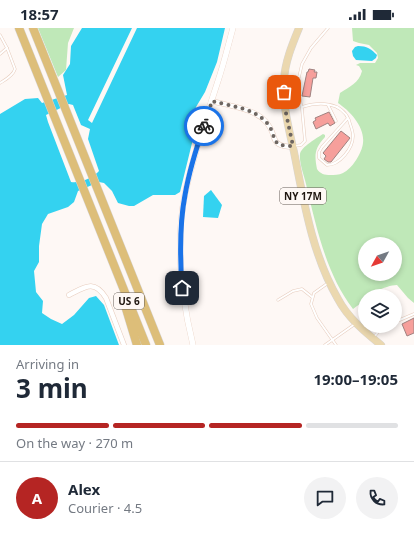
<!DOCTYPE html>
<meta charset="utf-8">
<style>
body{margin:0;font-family:"Noto Sans",sans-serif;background:#f2f2f3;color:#1f2937;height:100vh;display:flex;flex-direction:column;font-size:15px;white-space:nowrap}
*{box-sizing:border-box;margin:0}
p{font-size:13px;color:#747a83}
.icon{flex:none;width:22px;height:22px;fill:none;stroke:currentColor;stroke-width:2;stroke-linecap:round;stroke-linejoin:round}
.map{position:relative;height:317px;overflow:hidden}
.drawer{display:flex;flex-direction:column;background:#fff;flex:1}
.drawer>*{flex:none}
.needle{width:26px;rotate:230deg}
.controls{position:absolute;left:358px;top:209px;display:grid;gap:8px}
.controls a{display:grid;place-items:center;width:44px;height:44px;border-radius:50%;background:#fff;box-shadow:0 2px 6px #0003;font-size:20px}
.pin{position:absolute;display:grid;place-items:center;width:34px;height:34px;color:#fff;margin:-17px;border-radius:8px;box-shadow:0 2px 6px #0006}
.courier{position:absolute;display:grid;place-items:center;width:40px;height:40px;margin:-20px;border:3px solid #1a73e8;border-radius:50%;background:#fff;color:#222;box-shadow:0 1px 5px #0007}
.overview em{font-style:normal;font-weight:700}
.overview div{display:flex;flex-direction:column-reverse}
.overview{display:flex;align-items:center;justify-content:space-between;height:68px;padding:0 16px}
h1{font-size:26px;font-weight:700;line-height:30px}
.bar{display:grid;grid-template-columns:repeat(4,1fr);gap:6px 4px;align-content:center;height:48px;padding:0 16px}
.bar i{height:5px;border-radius:3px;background:#e0e1e3}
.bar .active{background:#b52523}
.bar p{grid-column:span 4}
.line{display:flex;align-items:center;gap:10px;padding:0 16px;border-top:1px solid #e0e1e3}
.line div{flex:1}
.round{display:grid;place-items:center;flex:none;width:42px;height:42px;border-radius:21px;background:#f2f2f3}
.status{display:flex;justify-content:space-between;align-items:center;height:28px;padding:0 20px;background:#fff;direction:ltr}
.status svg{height:11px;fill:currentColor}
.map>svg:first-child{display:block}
.green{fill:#bfe8b8;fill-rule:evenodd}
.water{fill:#34d2f0;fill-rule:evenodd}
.building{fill:#f69f9b;stroke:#a08280}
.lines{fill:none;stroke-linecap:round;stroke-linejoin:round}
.service-casing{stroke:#e7ccbd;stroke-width:3}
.minor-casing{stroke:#e7ccbd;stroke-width:5.5}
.tertiary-casing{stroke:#e7ccbd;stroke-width:6}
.primary-casing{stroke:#d7d5d4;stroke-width:8}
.motorway-casing{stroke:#d7d5d4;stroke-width:9}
.service{stroke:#fff;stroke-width:2}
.minor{stroke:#fff;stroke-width:4.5}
.tertiary{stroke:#fff;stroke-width:5.5}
.primary{stroke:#ebd8af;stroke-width:7}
.motorway{stroke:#ddbe79;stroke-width:8}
.done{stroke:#6e6661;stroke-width:4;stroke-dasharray:0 7.2}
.route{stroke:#1a73e8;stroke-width:5}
.labels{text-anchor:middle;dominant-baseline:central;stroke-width:3.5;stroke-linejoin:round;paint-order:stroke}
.shield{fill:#fef8f5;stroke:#635a55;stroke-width:1}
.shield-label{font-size:10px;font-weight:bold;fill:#201711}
</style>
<div class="status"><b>18:57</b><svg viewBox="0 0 49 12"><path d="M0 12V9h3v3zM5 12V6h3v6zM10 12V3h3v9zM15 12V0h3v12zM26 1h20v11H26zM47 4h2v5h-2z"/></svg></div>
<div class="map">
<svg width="414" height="317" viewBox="0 0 414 317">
<rect width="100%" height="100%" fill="#fef8f5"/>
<g class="green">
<polygon points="38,0 74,0 68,15 66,42 58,49"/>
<path d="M352,0H414V275L408,270L397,257C391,257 383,260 377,263C372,265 371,268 365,268V272L353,281C326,246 316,198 306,156C304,147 299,135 300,126C301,119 317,110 323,106L325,107V109C315,120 314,126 317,141C320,146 325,147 330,147C334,147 339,147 343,145C352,141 362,125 363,115C365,99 350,83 338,75L340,65C349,59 359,55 362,43L359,38L356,37L360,35H375L378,30L377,25L369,17L359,15L353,13ZM365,216H395V246H365Z"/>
</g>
<g class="water">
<path d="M82,0H132L88,92L92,95L137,0H225L217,34L205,64L196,79L193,93V111L180,164L175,167H153L134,178H129L118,175L112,163L104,155L99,154L78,163L74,174L68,179L48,186L42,196L39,218V234L34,243L36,264L43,273L42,285L51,291L62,296L74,287L89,270L96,268L104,277L119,317H0V86L25,71L38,70L42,75L67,67L63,47L70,36L71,18ZM69,76L73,77L81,97L90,101L88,111L99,143C94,149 79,156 71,154L48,94L46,87Z"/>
<path d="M358,18C367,18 371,21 377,27L376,30L372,33L356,32L353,28L352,23L355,19Z"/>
<polygon points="211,162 222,177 218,190 203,189 204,168"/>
</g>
<g class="building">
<polygon points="309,41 315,42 314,44 317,44 316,50 313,50 310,69 302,68 307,44 308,44"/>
<polygon points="329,84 335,95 330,98 328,95 316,101 313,94 316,92 315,90"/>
<polygon points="341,103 350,110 331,134 328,134 324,131 326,128 323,125"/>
<polygon points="414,290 414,305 407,308 402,296"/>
</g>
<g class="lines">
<defs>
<g id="service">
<path d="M0,7L7,20L15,41C13,48 5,52 0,55"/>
<polyline points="0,26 7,20"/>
<polyline points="328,77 336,93"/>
<path d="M302,79C318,74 341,73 349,92C350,97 353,102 353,108C353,120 340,137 327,137L319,130V124L322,119L348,90"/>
<polyline points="294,118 301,117 305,113 302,81 297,58 302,36 311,20 328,0"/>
<polyline points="328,255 314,265 311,276 317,290 336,317"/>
<polyline points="278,272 293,263 302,261 312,269"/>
<polyline points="395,294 414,286"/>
<polyline points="374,309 383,298"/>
<polyline points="325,317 355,296"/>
</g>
<g id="minor">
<path d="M212,73C229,78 254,80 266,94C279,108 267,118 293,119"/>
<path d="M69,267C85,259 94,251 106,270L124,317"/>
</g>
<path id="tertiary" d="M193,317C181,268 175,216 185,166C193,128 206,90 218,53C224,35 228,18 233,0"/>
<path id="primary" d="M299,0C292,17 285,34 284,52C282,76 289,101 294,124C304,174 312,226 338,271C348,290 365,304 381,317"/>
<g id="motorway">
<polyline points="19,0 146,317"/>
<polyline points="33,0 160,317"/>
<polyline points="124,274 137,317"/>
</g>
</defs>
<use href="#service" class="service-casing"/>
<use href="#minor" class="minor-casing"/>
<use href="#tertiary" class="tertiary-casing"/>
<use href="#primary" class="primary-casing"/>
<use href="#motorway" class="motorway-casing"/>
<use href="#service" class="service"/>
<use href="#minor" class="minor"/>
<use href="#tertiary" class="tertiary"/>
<use href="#primary" class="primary"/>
<use href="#motorway" class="motorway"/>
</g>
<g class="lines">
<path class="done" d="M204,98L212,73C229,78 254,80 266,94C279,108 267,118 293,118L284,76V64"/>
<path class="route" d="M182,260C180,230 179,198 185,167C189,144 196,121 204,98"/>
</g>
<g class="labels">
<g class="shield">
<rect x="280" y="160" width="46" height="16" rx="3"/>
<rect x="114" y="265" width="30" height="16" rx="3"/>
</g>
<g class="shield-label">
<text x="303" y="168">NY 17M</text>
<text x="129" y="273">US 6</text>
</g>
</g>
</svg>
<div class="controls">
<a><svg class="needle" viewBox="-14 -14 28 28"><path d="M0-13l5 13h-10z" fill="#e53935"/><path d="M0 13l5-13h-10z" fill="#747a83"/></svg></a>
<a><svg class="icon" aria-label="layers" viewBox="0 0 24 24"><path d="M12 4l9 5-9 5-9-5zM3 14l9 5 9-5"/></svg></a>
</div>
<div class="pin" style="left:284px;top:64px;background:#ea580c"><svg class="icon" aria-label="bag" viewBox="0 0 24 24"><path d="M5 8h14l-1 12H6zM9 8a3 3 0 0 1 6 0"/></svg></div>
<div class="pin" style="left:182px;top:260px;background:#1f2937"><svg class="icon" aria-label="home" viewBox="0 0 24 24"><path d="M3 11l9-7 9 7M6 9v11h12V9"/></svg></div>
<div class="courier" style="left:204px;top:98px"><svg class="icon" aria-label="bike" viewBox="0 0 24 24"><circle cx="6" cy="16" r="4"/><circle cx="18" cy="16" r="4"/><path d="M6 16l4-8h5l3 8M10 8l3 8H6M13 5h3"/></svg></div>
</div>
<section class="drawer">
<div class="overview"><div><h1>3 min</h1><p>Arriving in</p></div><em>19:00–19:05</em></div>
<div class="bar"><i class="active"></i><i class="active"></i><i class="active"></i><i></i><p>On the way · 270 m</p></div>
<div class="line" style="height:72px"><b class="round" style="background:#b52523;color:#fff">A</b><div><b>Alex</b><p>Courier · 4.5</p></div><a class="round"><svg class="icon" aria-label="chat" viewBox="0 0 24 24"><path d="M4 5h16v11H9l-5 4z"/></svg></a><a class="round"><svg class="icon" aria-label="phone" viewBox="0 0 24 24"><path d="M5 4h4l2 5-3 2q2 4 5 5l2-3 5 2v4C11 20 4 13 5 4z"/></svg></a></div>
</section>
